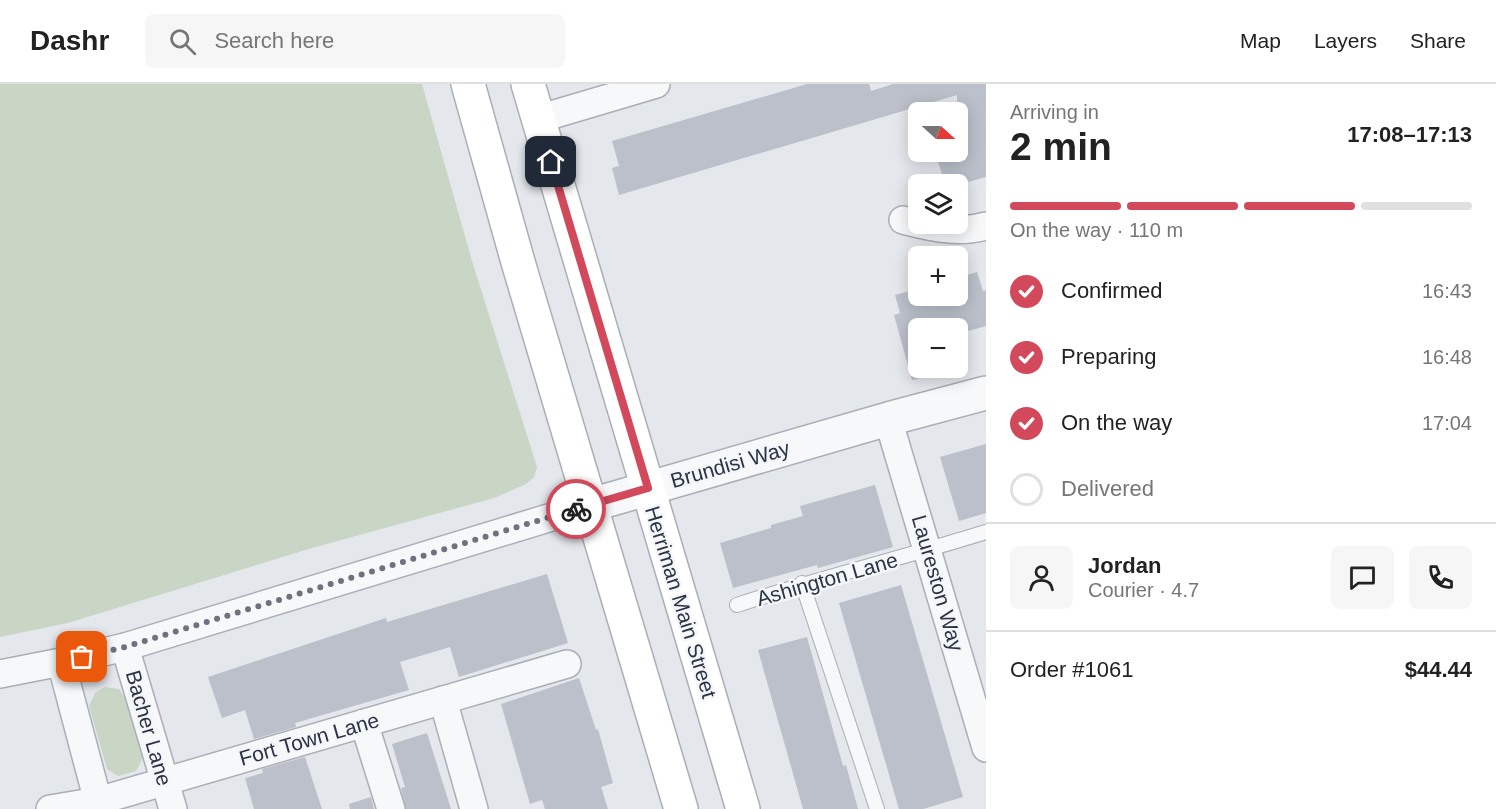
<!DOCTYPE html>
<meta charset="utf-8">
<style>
body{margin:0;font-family:Helvetica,sans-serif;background:#f6f6f6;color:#222;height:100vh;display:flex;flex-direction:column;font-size:22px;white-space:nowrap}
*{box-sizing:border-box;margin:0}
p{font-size:20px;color:#767676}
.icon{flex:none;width:33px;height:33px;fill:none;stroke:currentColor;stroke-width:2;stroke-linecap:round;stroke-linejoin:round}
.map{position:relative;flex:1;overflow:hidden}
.panel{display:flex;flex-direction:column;background:#fff;width:510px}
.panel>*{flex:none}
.needle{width:39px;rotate:111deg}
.fabs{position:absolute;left:908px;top:18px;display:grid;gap:12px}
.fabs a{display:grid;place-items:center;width:60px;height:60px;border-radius:9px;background:#fff;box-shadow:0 3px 15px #0003;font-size:30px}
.pin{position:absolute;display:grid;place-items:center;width:51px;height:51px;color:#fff;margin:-26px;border-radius:12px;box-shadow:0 3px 9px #0006}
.courier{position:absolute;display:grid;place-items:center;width:60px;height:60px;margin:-30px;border:4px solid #d1495b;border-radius:50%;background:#fff;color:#222;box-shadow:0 2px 8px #0007}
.summary em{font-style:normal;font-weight:700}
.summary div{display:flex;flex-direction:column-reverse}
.summary{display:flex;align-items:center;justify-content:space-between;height:102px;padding:0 24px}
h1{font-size:39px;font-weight:700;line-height:45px}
.bar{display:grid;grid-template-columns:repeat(4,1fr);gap:9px 6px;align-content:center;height:72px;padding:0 24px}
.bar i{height:8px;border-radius:4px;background:#e0e0e0}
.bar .active{background:#d1495b}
.bar p{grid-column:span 4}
.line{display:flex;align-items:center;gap:15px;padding:0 24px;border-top:2px solid #e0e0e0}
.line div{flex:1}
.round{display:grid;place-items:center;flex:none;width:63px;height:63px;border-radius:9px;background:#f6f6f6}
ol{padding:0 24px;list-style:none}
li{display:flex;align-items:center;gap:18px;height:66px}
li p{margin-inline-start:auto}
li .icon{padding:6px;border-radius:50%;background:#d1495b;color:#fff;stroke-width:4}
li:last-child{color:#767676}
li i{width:33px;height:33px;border:3px solid #e0e0e0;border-radius:50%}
header{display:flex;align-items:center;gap:36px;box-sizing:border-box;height:84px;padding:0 30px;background:#fff;border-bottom:2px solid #e0e0e0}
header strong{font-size:28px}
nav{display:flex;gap:33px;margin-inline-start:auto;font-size:21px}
.search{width:420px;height:54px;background:#f6f6f6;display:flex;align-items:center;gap:15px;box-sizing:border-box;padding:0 21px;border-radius:9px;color:#767676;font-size:22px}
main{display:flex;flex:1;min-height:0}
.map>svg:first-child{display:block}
.green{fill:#c9d6c5}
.building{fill:#bbc0ca}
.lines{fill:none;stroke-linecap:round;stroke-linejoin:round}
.service-casing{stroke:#a9aeb7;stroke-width:16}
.minor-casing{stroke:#a9aeb7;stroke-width:30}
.tertiary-casing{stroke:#a9aeb7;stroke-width:36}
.secondary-casing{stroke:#a9aeb7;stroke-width:36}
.service{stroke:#f7f8fa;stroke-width:14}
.minor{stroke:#f7f8fa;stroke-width:27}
.tertiary{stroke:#f7f8fa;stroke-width:33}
.secondary{stroke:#fff;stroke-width:33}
.done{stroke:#6c737f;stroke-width:6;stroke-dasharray:0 10.8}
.route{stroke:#d1495b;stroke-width:8}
.labels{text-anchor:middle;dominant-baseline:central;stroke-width:5;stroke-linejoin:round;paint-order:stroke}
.street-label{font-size:21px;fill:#2b3445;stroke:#f4f6f9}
</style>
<header>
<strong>Dashr</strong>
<div class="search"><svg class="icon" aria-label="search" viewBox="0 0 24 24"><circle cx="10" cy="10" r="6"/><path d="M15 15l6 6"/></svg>Search here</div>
<nav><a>Map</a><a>Layers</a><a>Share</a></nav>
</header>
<main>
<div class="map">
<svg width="986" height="725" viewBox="0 0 986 725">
<rect width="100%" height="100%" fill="#e4e7ec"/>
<g class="green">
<polygon points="0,0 422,0 472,177 537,383 534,393 526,400 494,414 312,464 68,539 0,553"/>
<polygon points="105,603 119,605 128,619 144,672 136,687 118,692 107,685 89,622 95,609"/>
</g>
<g class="building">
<polygon points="807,0 869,0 871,7 893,0 986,0 986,93 961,100 945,100 935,68 957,68 957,11 619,111 612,84 619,82 612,57"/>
<polygon points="977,188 983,207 986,206 986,242 957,250 957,244 918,244 918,295 912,296 894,231 900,229 895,211 918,205 918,212 957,212 957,194"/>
<polygon points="986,360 986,429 959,437 940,373"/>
<polygon points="875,401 893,463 818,484 817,481 733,504 720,459 771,444 771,441 803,432 800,422"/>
<polygon points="547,490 568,559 459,593 450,563 400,578 409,606 295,639 296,643 254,655 245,626 222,634 208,593 386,534 387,538"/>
<polygon points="901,501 963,713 923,725 899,725 839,519"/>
<polygon points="807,553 843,682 846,681 858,725 803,725 758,566"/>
<polygon points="579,594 596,646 598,645 613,699 601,703 608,725 545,725 542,716 530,720 501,620"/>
<polygon points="427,649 451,725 406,725 401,704 405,703 392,660"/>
<polygon points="305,673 322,725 254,725 245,694 263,689 262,685"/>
<polygon points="371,713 374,725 350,725 349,720"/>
</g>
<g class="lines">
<defs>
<g id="service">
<polyline points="802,499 877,725"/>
<path d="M737,521C819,494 903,474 986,448"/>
</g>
<g id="minor">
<polyline points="538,35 656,0"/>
<path d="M903,136C931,143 958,150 986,142"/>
<polyline points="888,335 986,664"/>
<polyline points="125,563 173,725"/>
<polyline points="61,578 100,725"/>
<polyline points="0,590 61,578 125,563 591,421"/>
<polyline points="443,616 474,725"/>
<polyline points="364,639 391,725"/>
<polyline points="50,725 98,717 567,580"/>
</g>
<polyline id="tertiary" points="591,421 888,335 986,309"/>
<g id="secondary">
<polyline points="468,0 518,178 681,725"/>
<polyline points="528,0 743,725"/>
</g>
</defs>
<use href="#service" class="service-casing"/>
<use href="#minor" class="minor-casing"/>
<use href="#tertiary" class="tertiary-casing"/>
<use href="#secondary" class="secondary-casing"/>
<use href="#service" class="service"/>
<use href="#minor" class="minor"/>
<use href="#tertiary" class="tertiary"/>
<use href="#secondary" class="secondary"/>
</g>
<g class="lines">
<polyline class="done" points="82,573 125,563 576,425"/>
<polyline class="route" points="551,78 648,404 576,425"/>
</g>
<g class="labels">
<g class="street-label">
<text transform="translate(730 380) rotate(-16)">Brundisi Way</text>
<text transform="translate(827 495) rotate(-16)">Ashington Lane</text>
<text transform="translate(938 499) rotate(74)">Laureston Way</text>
<text transform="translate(681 518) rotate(73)">Herriman Main Street</text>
<text transform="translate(149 644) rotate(74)">Bacher Lane</text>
<text transform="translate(309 655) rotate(-16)">Fort Town Lane</text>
</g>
</g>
</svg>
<div class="fabs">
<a><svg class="needle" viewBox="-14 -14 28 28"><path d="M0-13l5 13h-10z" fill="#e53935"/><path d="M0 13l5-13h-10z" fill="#767676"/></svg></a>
<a><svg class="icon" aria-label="layers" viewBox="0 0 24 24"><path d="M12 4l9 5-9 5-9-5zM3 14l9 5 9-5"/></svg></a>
<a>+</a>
<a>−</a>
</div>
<div class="pin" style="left:82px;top:573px;background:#ea580c"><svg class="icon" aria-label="bag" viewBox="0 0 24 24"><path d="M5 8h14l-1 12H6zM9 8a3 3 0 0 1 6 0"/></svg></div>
<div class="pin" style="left:551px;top:78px;background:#1f2937"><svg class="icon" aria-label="home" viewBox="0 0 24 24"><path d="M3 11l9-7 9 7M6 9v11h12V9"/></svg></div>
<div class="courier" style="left:576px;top:425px"><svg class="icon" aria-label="bike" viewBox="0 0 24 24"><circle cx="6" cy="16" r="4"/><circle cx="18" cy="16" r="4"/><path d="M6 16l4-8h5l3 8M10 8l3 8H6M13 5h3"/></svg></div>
</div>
<section class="panel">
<div class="summary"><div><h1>2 min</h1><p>Arriving in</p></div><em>17:08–17:13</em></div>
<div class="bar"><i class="active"></i><i class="active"></i><i class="active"></i><i></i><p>On the way · 110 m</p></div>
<ol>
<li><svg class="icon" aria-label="check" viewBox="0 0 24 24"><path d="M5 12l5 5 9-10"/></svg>Confirmed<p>16:43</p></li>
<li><svg class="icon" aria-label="check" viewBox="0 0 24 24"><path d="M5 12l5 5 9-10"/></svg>Preparing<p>16:48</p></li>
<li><svg class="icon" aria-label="check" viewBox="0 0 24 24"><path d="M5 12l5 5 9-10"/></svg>On the way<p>17:04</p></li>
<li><i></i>Delivered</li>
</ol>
<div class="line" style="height:108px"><a class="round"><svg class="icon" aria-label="person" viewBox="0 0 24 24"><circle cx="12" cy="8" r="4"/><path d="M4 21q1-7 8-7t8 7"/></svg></a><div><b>Jordan</b><p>Courier · 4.7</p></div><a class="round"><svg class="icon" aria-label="chat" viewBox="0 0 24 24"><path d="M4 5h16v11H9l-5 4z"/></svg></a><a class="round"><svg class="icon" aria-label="phone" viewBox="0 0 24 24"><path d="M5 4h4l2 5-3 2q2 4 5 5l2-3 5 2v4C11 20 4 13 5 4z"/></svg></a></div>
<div class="line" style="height:78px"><div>Order #1061</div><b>$44.44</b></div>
</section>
</main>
